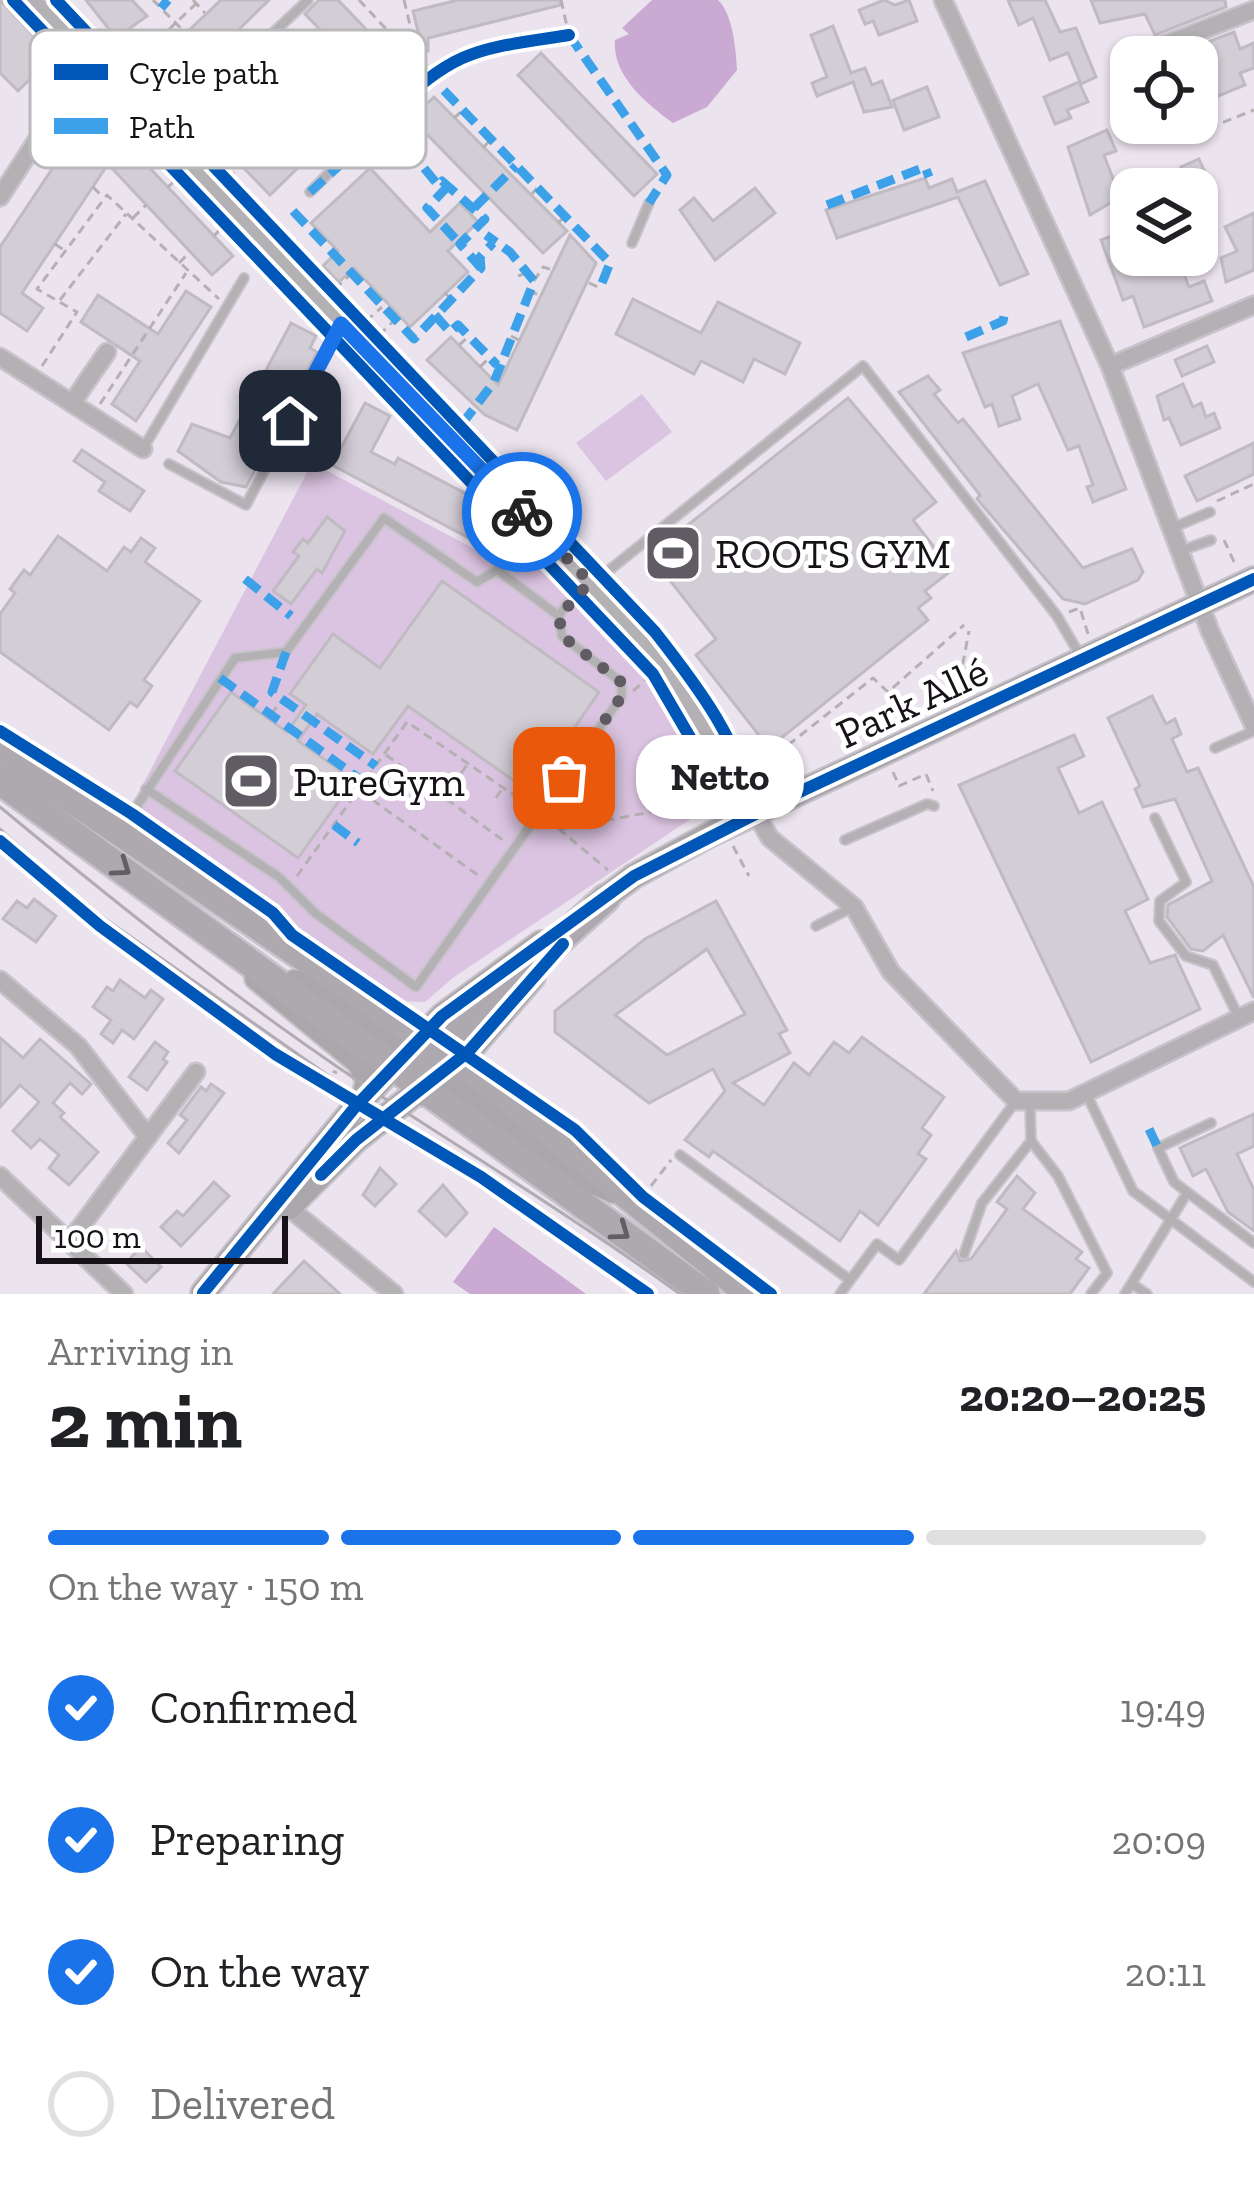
<!DOCTYPE html>
<meta charset="utf-8">
<style>
body{margin:0;font-family:"Zilla Slab",serif;background:#f6f6f6;color:#202124;height:100vh;display:flex;flex-direction:column;font-size:45px;white-space:nowrap}
*{box-sizing:border-box;margin:0}
p{font-size:39px;color:#757577}
.icon{flex:none;width:66px;height:66px;fill:none;stroke:currentColor;stroke-width:2;stroke-linecap:round;stroke-linejoin:round}
.map{position:relative;height:1294px;overflow:hidden}
.details{display:flex;flex-direction:column;background:#fff;flex:1}
.details>*{flex:none}
.buttons{position:absolute;left:1110px;top:36px;display:grid;gap:24px}
.buttons a{display:grid;place-items:center;width:108px;height:108px;border-radius:24px;background:#fff;box-shadow:0 3px 9px #0004;font-size:60px}
.scale{position:absolute;left:36px;bottom:30px;width:252px;box-sizing:border-box;padding-left:12px;border:6px solid #171218;border-top:0;font-size:33px;line-height:42px;white-space:nowrap;color:#171218;-webkit-text-stroke:9px #fff;paint-order:stroke}
.pin{position:absolute;display:grid;place-items:center;width:102px;height:102px;color:#fff;margin:-51px;border-radius:24px;box-shadow:0 6px 18px #0006}
.courier{position:absolute;display:grid;place-items:center;width:120px;height:120px;margin:-60px;border:9px solid #1a73e8;border-radius:50%;background:#fff;color:#222;box-shadow:0 3px 15px #0007}
.bubble{position:absolute;height:84px;border-radius:36px;background:#fff;box-shadow:0 3px 9px #0004;font-size:39px;font-weight:800;line-height:84px;text-align:center}
.overview em{font-style:normal;font-weight:800}
.overview div{display:flex;flex-direction:column-reverse}
.overview{display:flex;align-items:center;justify-content:space-between;height:204px;padding:0 48px}
h1{font-size:78px;font-weight:800;line-height:90px}
.bar{display:grid;grid-template-columns:repeat(4,1fr);gap:18px 12px;align-content:center;height:144px;padding:0 48px}
.bar i{height:15px;border-radius:9px;background:#e0e0e0}
.bar .current{background:#1a73e8}
.bar p{grid-column:span 4}
ol{padding:0 48px;list-style:none}
li{display:flex;align-items:center;gap:36px;height:132px}
li p{margin-inline-start:auto}
li .icon{padding:12px;border-radius:50%;background:#1a73e8;color:#fff;stroke-width:4}
li:last-child{color:#757577}
li i{width:66px;height:66px;border:6px solid #e0e0e0;border-radius:50%}
.map>svg:first-child{display:block}
.green{fill:#dbc4e1}
.water{fill:#caa9d3}
.building{fill:#d3cdd5;stroke:#c0bac2;stroke-width:3;fill-rule:evenodd}
.lines{fill:none;stroke-linecap:round;stroke-linejoin:round}
.lane-casing{stroke:#c8c2cb;stroke-width:12}
.street-casing{stroke:#c8c2cb;stroke-width:21}
.secondary-casing{stroke:#c8c2cb;stroke-width:28}
.primary-casing{stroke:#c8c2cb;stroke-width:32}
.path{stroke:#b4b0b4;stroke-width:3;stroke-dasharray:9 6;stroke-linecap:butt}
.lane{stroke:#b4b1b4;stroke-width:8}
.street{stroke:#b4b1b4;stroke-width:16}
.secondary{stroke:#aaa7ab;stroke-width:24}
.primary{stroke:#aea9af;stroke-width:27}
.tram{stroke:#b0acb2;stroke-width:3}
.quiet{stroke:#3da1ea;stroke-width:9;stroke-dasharray:18 9;stroke-linecap:butt}
.cycleway-casing{stroke:#fff;stroke-width:20}
.cycleway{stroke:#0057b8;stroke-width:12}
.oneway{stroke:#625e64}
.done{stroke:#615b63;stroke-width:12;stroke-dasharray:0 21.6}
.route{stroke:#1a73e8;stroke-width:15}
.labels{text-anchor:middle;dominant-baseline:central;stroke-width:10;stroke-linejoin:round;paint-order:stroke}
.poi-label{font-size:42px;fill:#171218;stroke:#fff;text-anchor:start}
.street-label{font-size:42px;fill:#171218;stroke:#fff}
.key{fill:#fff;stroke:#b9b8ba;stroke-width:3}
.key-label{font-size:33px;fill:#171218}
</style>
<div class="map">
<svg width="1254" height="1294" viewBox="0 0 1254 1294">
<rect width="100%" height="100%" fill="#ebe3ee"/>
<g class="green">
<polygon points="642,394 672,432 606,481 576,443"/>
<polygon points="312,463 486,555 507,532 660,686 722,798 454,977 425,1002 398,1001 131,807"/>
</g>
<g class="water">
<path d="M652,0H718C733,14 736,50 737,70L707,107L673,123C647,104 612,76 615,40L629,34L622,28Z"/>
<polygon points="494,1227 586,1294 470,1294 453,1282"/>
</g>
<g class="building">
<polygon points="0,0 53,56 18,91 0,73"/>
<polygon points="86,0 132,0 147,16 116,38"/>
<polygon points="221,0 269,0 220,48 215,43 193,65 271,145 328,90 352,115 270,195 148,69"/>
<polygon points="319,0 338,0 410,75 386,98 305,14"/>
<polygon points="458,0 560,0 561,5 428,38 428,51 423,52 413,11"/>
<polygon points="884,0 895,5 909,0 917,21 879,35 873,21 865,24 859,10"/>
<polygon points="1008,0 1045,0 1060,32 1076,28 1096,77 1081,84 1068,53 1050,60 1033,18 1019,25"/>
<polygon points="1091,0 1225,0 1226,7 1155,35 1145,14 1100,23"/>
<polygon points="833,26 851,73 865,68 872,85 882,81 892,107 864,112 853,82 817,96 812,83 827,77 811,35"/>
<polygon points="1234,32 1240,49 1254,43 1254,68 1240,73 1245,85 1204,102 1192,48"/>
<polygon points="541,53 657,174 634,196 518,75"/>
<polygon points="1079,82 1088,102 1067,110 1071,118 1055,124 1044,97"/>
<polygon points="927,87 939,117 904,130 893,100"/>
<polygon points="434,97 567,231 543,253 411,118"/>
<polygon points="93,108 233,256 212,275 108,164 22,293 43,308 27,331 0,313 0,247"/>
<polygon points="1107,130 1116,151 1104,155 1120,197 1090,215 1068,147"/>
<polygon points="1199,159 1211,186 1191,189 1181,167"/>
<polygon points="370,168 430,232 460,203 478,222 448,251 468,272 410,327 354,268 339,282 323,266 338,251 311,223"/>
<polygon points="925,178 929,188 952,179 957,192 985,181 1028,274 1000,285 958,197 837,238 826,210"/>
<polygon points="755,188 775,213 715,260 680,210 694,198 713,221"/>
<polygon points="1254,213 1254,270 1226,282 1221,258 1237,251 1225,227"/>
<polygon points="1120,233 1133,269 1176,255 1189,287 1204,281 1212,301 1144,327 1133,296 1123,300 1101,240"/>
<polygon points="570,235 596,263 517,430 485,415 427,360 451,337 498,385"/>
<polygon points="186,291 211,307 136,421 112,404 140,361 81,322 98,295 158,334"/>
<polygon points="633,299 701,333 718,302 800,343 785,374 754,359 743,382 701,361 694,374 616,334"/>
<polygon points="1060,321 1126,489 1093,502 1087,487 1093,485 1079,446 1068,450 1038,384 1012,396 1020,419 999,426 992,404 985,407 963,353"/>
<polygon points="291,323 316,336 310,348 317,352 246,487 221,482 178,451 192,424 230,438"/>
<polygon points="1207,346 1214,362 1182,376 1175,360"/>
<polygon points="928,376 940,390 934,394 958,423 963,419 1083,568 1132,549 1143,572 1138,580 1085,604 1063,599 977,499 980,495 899,392"/>
<polygon points="1183,384 1193,407 1201,403 1206,417 1214,413 1220,428 1181,445 1169,418 1164,420 1157,396"/>
<polygon points="848,398 936,502 913,520 952,570 925,591 931,598 918,608 928,620 769,748 696,655 716,639 650,555 668,541 671,531 679,532"/>
<polygon points="365,403 390,416 371,452 395,464 398,458 472,497 463,515 475,522 467,537 332,465"/>
<polygon points="1254,443 1254,474 1197,501 1185,476"/>
<polygon points="82,450 144,491 130,511 99,491 105,482 74,461"/>
<polygon points="327,517 345,531 322,573 317,569 291,604 273,591 299,556 293,552 303,539 308,543"/>
<polygon points="58,536 107,571 124,547 131,552 141,538 155,548 145,562 200,601 144,680 152,686 137,707 130,702 109,730 0,652 0,614 15,593 10,589 24,570 30,575"/>
<polygon points="442,581 599,692 530,792 408,706 373,754 317,714 298,741 354,780 298,858 175,771 231,692 287,732 306,705 290,694 333,634 380,668"/>
<polygon points="1152,696 1166,724 1175,719 1181,734 1172,739 1187,772 1198,768 1254,887 1254,998 1223,935 1203,951 1191,949 1167,917 1168,905 1212,881 1175,799 1143,807 1135,789 1140,786 1108,718"/>
<polygon points="1074,735 1084,756 1058,768 1079,813 1102,802 1148,899 1125,911 1150,963 1175,955 1200,1009 1091,1062 959,785"/>
<polygon points="34,899 56,916 36,942 3,919 17,901 27,908"/>
<path d="M716,901L787,1030L779,1034L790,1053L733,1083L764,1105L794,1063L809,1075L834,1042L849,1053L862,1037L944,1097L922,1128L931,1135L918,1154L926,1159L878,1225L860,1211L840,1241L713,1151L709,1157L685,1140L725,1091L713,1069L649,1103L555,1032V1011L645,939ZM707,949L745,1014L667,1055L615,1015Z"/>
<polygon points="120,980 145,998 151,990 163,999 134,1039 122,1030 113,1043 101,1034 111,1020 93,1007 107,987 113,991"/>
<polygon points="0,1038 23,1058 40,1039 91,1084 82,1094 70,1083 53,1103 64,1113 60,1117 98,1152 69,1185 49,1168 59,1155 40,1139 31,1148 13,1131 39,1102 20,1085 0,1107"/>
<polygon points="155,1042 168,1052 163,1059 167,1062 147,1090 129,1077"/>
<polygon points="211,1084 224,1093 179,1153 168,1143 187,1120 180,1115 201,1087 206,1091"/>
<polygon points="1254,1114 1254,1146 1237,1154 1254,1190 1254,1231 1228,1212 1206,1169 1193,1176 1180,1148"/>
<polygon points="380,1168 396,1184 375,1206 363,1195"/>
<polygon points="1017,1176 1035,1193 1023,1209 1082,1252 1076,1259 1089,1268 1070,1294 924,1294 956,1251 960,1261 971,1259 1007,1209 997,1202"/>
<polygon points="214,1182 229,1196 181,1246 161,1227 177,1211 183,1216"/>
<polygon points="443,1185 467,1213 446,1236 419,1211"/>
<polygon points="141,1247 161,1267 146,1282 126,1263"/>
<polygon points="304,1261 340,1294 273,1294"/>
</g>
<g class="lines">
<defs>
<g id="lane">
<polyline points="227,76 308,0"/>
<polyline points="310,192 385,117"/>
<polyline points="632,243 649,203"/>
<polyline points="144,447 244,278"/>
<polyline points="169,464 246,505 341,325"/>
<polyline points="1172,528 1210,512"/>
<polyline points="1180,551 1211,540"/>
<polyline points="1215,748 1254,731"/>
<polyline points="146,789 279,877 315,913 416,987 622,696 621,682 562,636 559,616 566,605 863,366 1057,616 1081,657"/>
<polyline points="1155,818 1186,882 1160,901 1159,921 1186,956 1213,965 1239,1018"/>
<polyline points="123,827 235,658 286,652 384,518 477,582 497,570 559,616"/>
<polyline points="845,840 927,804 934,806"/>
<polyline points="816,926 853,907"/>
<polyline points="1086,1093 1133,1191 1254,1282"/>
<polyline points="1030,1104 1031,1141"/>
<polyline points="1211,1123 1158,1148 1174,1182 1254,1243"/>
<polyline points="680,1155 850,1280"/>
<polyline points="964,1254 982,1203 1031,1141 1058,1176 1107,1273 1091,1294"/>
<polyline points="1132,1284 1147,1294"/>
<polyline points="840,1294 877,1244 899,1260 1015,1102"/>
<polyline points="1125,1294 1187,1193"/>
</g>
<g id="street">
<polyline points="32,0 631,625 678,683 770,838 854,907 891,972 1016,1101 1069,1101 1254,1011"/>
<polyline points="943,0 1110,366 1210,631 1254,726"/>
<polyline points="1146,52 1254,10"/>
<polyline points="0,197 89,60"/>
<polyline points="0,357 143,449"/>
<polyline points="1110,366 1254,305"/>
<polyline points="72,403 107,352"/>
<polyline points="0,980 78,1046 148,1137"/>
<polyline points="0,1176 124,1294"/>
<polyline points="283,1203 394,1294"/>
<polyline points="70,1241 196,1072"/>
</g>
<g id="secondary">
<polyline points="594,906 634,876 709,835 1254,579"/>
<polyline points="257,978 359,1062 368,1080 364,1099"/>
<polyline points="295,982 424,1061"/>
<polyline points="427,1073 442,1076 577,1175 614,1191"/>
<polyline points="289,1207 356,1140 468,1052 533,977"/>
<polyline points="203,1293 356,1106 442,1016 541,943"/>
</g>
<g id="primary">
<polyline points="0,751 487,1082 749,1294"/>
<polyline points="0,781 706,1294"/>
<polyline points="422,1092 428,1062 448,1040 606,898"/>
</g>
</defs>
<use href="#lane" class="lane-casing"/>
<use href="#street" class="street-casing"/>
<use href="#secondary" class="secondary-casing"/>
<use href="#primary" class="primary-casing"/>
<g class="path">
<polyline points="153,0 219,67"/>
<polyline points="193,0 205,13"/>
<polyline points="359,0 432,78"/>
<polyline points="404,0 419,62"/>
<polyline points="561,0 569,35"/>
<polyline points="305,53 327,76"/>
<polyline points="187,59 199,49"/>
<polyline points="125,71 200,0"/>
<polyline points="238,87 278,128 266,140"/>
<polyline points="252,98 315,40 303,26"/>
<polyline points="232,105 243,94"/>
<polyline points="454,118 462,111"/>
<polyline points="280,127 340,70 375,106"/>
<polyline points="1209,128 1254,110"/>
<polyline points="255,129 266,119"/>
<polyline points="483,148 491,139"/>
<polyline points="228,179 241,166"/>
<polyline points="93,187 103,197"/>
<polyline points="168,187 180,176"/>
<polyline points="532,194 537,188"/>
<polyline points="133,218 146,205"/>
<polyline points="558,223 563,218"/>
<polyline points="214,236 225,224"/>
<polyline points="55,244 64,250"/>
<polyline points="179,263 190,252"/>
<polyline points="518,276 526,273"/>
<polyline points="534,281 543,267 553,270"/>
<polyline points="589,283 600,288"/>
<polyline points="335,289 351,274"/>
<polyline points="529,290 540,296"/>
<polyline points="445,293 451,299"/>
<polyline points="60,300 126,214"/>
<polyline points="376,300 380,296"/>
<polyline points="366,321 382,307"/>
<polyline points="379,335 399,316"/>
<polyline points="511,336 519,340"/>
<polyline points="459,345 468,337"/>
<polyline points="42,366 77,312 37,289 107,195 219,299"/>
<polyline points="480,367 489,358"/>
<polyline points="100,404 186,273"/>
<polyline points="1217,501 1254,484"/>
<polyline points="1224,540 1235,564"/>
<polyline points="1069,612 1080,608 1088,634"/>
<polyline points="633,691 649,677"/>
<polyline points="957,694 969,631"/>
<polyline points="271,714 283,699"/>
<polyline points="386,755 504,841"/>
<polyline points="893,772 899,786 926,774 933,791"/>
<polyline points="461,773 467,765"/>
<polyline points="752,775 770,758 766,752 773,748 778,753 873,678 888,692 964,625"/>
<polyline points="360,791 479,876"/>
<polyline points="496,798 502,789"/>
<polyline points="547,819 608,870"/>
<polyline points="561,829 667,809 723,792"/>
<polyline points="733,846 749,876"/>
<polyline points="297,876 407,722 530,806"/>
<polyline points="333,1071 337,1073"/>
<polyline points="651,1186 671,1160"/>
</g>
<use href="#lane" class="lane"/>
<use href="#street" class="street"/>
<use href="#secondary" class="secondary"/>
<use href="#primary" class="primary"/>
<g class="tram">
<path d="M0,807C129,914 263,1021 404,1111C497,1171 590,1229 680,1294"/>
<polyline points="0,829 87,906 370,1105"/>
</g>
<g class="quiet">
<polyline points="161,8 168,0"/>
<polyline points="569,35 667,175 649,203"/>
<polyline points="425,85 432,78 610,263 600,288"/>
<polyline points="448,186 427,208 460,244"/>
<polyline points="310,192 387,123 438,185 442,181 485,219 460,244 481,268"/>
<polyline points="827,205 925,167 929,177"/>
<polyline points="474,208 516,166"/>
<polyline points="293,211 414,339 481,268 480,257 493,243"/>
<polyline points="435,315 450,332 458,325 497,365"/>
<polyline points="966,337 1003,321 1005,311"/>
<polyline points="462,424 494,382 534,281 510,252 486,235"/>
<polyline points="245,579 291,616"/>
<polyline points="286,652 272,692 376,766"/>
<polyline points="220,678 364,782"/>
<polyline points="334,825 358,843"/>
<polyline points="1149,1129 1158,1148"/>
</g>
<defs>
<g id="cycleway">
<polyline points="13,0 653,674 722,792 754,814"/>
<path d="M56,0L655,632C699,688 741,743 754,814"/>
<path d="M385,117C458,47 474,50 569,35"/>
<polyline points="0,731 132,814 273,913 292,935 575,1130 643,1197 771,1294"/>
<polyline points="0,841 100,926 275,1054 481,1177 648,1294"/>
<polyline points="321,1175 356,1140 468,1052 563,944"/>
<polyline points="203,1293 356,1106 442,1016 634,876 793,795 1254,579"/>
</g>
</defs>
<use href="#cycleway" class="cycleway-casing"/>
<use href="#cycleway" class="cycleway"/>
</g>
<defs><path id="oneway-chevron" d="M-2-3.5L2.5 0L-2 3.5" fill="none" stroke-width="1.6" stroke-linecap="round" stroke-linejoin="round" transform="scale(3)"/></defs>
<g class="oneway">
<use href="#oneway-chevron" transform="translate(122 868) rotate(35)"/>
<use href="#oneway-chevron" transform="translate(621 1232) rotate(36)"/>
</g>
<g class="lines">
<polyline class="done" points="522,512 590,582 559,616 562,636 621,682 622,696 564,778"/>
<polyline class="route" points="290,421 341,324 522,512"/>
</g>
<defs>
<symbol id="stadium-square" viewBox="-11 -11 22 22"><rect x="-9" y="-9" width="18" height="18" rx="4" fill="#615b63" stroke="#fff"/><path d="M0-5a6.5 5 0 1 0 0 10a6.5 5 0 1 0 0-10ZM-3.5-1.8h7v3.6h-7Z" fill="#fff"/></symbol>
</defs>
<g fill-rule="evenodd">
<use href="#stadium-square" x="640" y="520" width="66" height="66"/>
<use href="#stadium-square" x="218" y="748" width="66" height="66"/>
</g>
<g class="labels">
<g class="poi-label">
<text x="715" y="553">ROOTS GYM</text>
<text x="293" y="781">PureGym</text>
</g>
<g class="street-label">
<text transform="translate(912 702) rotate(-25)">Park Allé</text>
</g>
</g>
<rect x="30" y="30" width="396" height="138" rx="18" class="key"/>
<rect x="54" y="64" width="54" height="16" fill="#0057b8"/>
<rect x="54" y="118" width="54" height="16" fill="#3da1ea"/>
<g class="key-label">
<text x="129" y="84">Cycle path</text>
<text x="129" y="138">Path</text>
</g>
</svg>
<div class="buttons">
<a><svg class="icon" aria-label="locate" viewBox="0 0 24 24"><circle cx="12" cy="12" r="6"/><path d="M12 2v4M12 18v4M2 12h4M18 12h4"/></svg></a>
<a><svg class="icon" aria-label="layers" viewBox="0 0 24 24"><path d="M12 4l9 5-9 5-9-5zM3 14l9 5 9-5"/></svg></a>
</div>
<div class="scale">100 m</div>
<div class="pin" style="left:564px;top:778px;background:#ea580c"><svg class="icon" aria-label="bag" viewBox="0 0 24 24"><path d="M5 8h14l-1 12H6zM9 8a3 3 0 0 1 6 0"/></svg></div>
<div class="pin" style="left:290px;top:421px;background:#1f2937"><svg class="icon" aria-label="home" viewBox="0 0 24 24"><path d="M3 11l9-7 9 7M6 9v11h12V9"/></svg></div>
<div class="courier" style="left:522px;top:512px"><svg class="icon" aria-label="bike" viewBox="0 0 24 24"><circle cx="6" cy="16" r="4"/><circle cx="18" cy="16" r="4"/><path d="M6 16l4-8h5l3 8M10 8l3 8H6M13 5h3"/></svg></div>
<div class="bubble" style="left:636px;top:735px;width:168px">Netto</div>
</div>
<section class="details">
<div class="overview"><div><h1>2 min</h1><p>Arriving in</p></div><em>20:20–20:25</em></div>
<div class="bar"><i class="current"></i><i class="current"></i><i class="current"></i><i></i><p>On the way · 150 m</p></div>
<ol>
<li><svg class="icon" aria-label="check" viewBox="0 0 24 24"><path d="M5 12l5 5 9-10"/></svg>Confirmed<p>19:49</p></li>
<li><svg class="icon" aria-label="check" viewBox="0 0 24 24"><path d="M5 12l5 5 9-10"/></svg>Preparing<p>20:09</p></li>
<li><svg class="icon" aria-label="check" viewBox="0 0 24 24"><path d="M5 12l5 5 9-10"/></svg>On the way<p>20:11</p></li>
<li><i></i>Delivered</li>
</ol>
</section>
